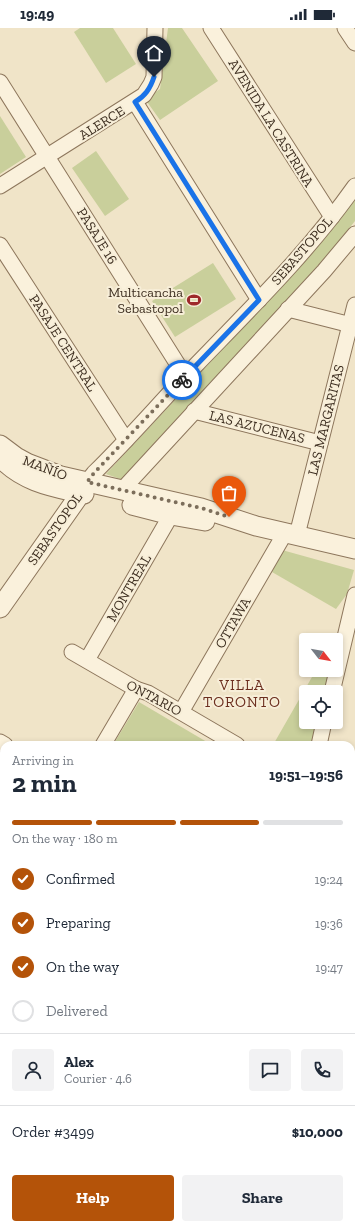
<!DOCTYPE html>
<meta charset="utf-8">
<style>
body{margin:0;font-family:"Zilla Slab",serif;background:#f2f2f3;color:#1f2937;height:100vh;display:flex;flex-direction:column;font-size:15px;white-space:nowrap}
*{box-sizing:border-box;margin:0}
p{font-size:13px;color:#747a83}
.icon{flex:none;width:22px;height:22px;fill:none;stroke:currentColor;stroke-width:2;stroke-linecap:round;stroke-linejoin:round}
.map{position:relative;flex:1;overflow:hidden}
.sheet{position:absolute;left:0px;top:713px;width:355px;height:488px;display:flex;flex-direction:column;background:#fff;border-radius:12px 12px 0 0;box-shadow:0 2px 6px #0003}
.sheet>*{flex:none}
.needle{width:26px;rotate:121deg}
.fabs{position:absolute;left:299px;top:605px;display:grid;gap:8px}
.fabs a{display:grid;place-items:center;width:44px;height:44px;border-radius:4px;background:#fff;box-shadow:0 2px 6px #0003;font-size:20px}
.pin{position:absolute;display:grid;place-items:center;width:34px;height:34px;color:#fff;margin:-41px -17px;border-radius:50% 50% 50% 0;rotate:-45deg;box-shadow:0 0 4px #0007}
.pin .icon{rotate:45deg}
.courier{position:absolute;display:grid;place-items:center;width:40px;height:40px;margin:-20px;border:3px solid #1a73e8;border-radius:50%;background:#fff;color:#222;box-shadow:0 1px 5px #0007}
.summary em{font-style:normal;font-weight:700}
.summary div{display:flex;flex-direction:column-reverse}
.summary{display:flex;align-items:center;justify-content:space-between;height:68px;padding:0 12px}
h1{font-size:26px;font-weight:700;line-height:30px}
.bar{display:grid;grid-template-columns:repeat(4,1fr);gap:6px 4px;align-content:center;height:48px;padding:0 12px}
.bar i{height:5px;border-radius:3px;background:#e0e1e3}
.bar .active{background:#b45309}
.bar p{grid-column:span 4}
.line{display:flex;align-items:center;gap:10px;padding:0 12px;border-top:1px solid #e0e1e3}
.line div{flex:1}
.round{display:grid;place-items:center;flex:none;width:42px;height:42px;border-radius:4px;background:#f2f2f3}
ol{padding:0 12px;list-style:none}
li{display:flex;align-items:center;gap:12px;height:44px}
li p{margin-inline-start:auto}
li .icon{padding:4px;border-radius:50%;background:#b45309;color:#fff;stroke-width:4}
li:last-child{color:#747a83}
li i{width:22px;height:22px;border:2px solid #e0e1e3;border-radius:50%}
.button{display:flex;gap:8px;margin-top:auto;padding:8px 12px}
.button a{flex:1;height:46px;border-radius:4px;background:#b45309;color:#fff;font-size:16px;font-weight:700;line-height:46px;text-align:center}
.button a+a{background:#f2f2f3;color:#1f2937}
.status{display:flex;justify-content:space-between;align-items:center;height:28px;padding:0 20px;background:#fff;direction:ltr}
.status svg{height:11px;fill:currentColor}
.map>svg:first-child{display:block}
.green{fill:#c9cf9b}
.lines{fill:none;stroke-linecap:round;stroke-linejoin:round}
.minor-casing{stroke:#8d765c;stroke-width:17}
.tertiary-casing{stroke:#8d765c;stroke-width:21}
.secondary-casing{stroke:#6f573f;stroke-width:23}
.minor{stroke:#faf1dc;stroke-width:15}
.tertiary{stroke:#faf1dc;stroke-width:19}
.secondary{stroke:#faf1dc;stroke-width:21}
.done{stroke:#7c6e5b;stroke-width:4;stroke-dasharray:0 7.2}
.route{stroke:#1a73e8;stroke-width:5}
.labels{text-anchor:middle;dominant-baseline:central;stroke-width:4;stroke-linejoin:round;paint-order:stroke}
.street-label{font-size:14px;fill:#3d2e20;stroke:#f7eed8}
.poi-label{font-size:14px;fill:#3d2e20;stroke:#f7eed8;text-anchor:end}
.neighbourhood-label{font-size:15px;letter-spacing:1px;fill:#6b2e1e;stroke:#f7eed8}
</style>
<div class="status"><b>19:49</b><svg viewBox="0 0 49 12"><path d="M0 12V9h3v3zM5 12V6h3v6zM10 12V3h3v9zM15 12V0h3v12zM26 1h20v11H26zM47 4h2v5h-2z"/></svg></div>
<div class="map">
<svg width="355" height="1201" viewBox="0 0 355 1201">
<rect width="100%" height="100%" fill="#f0e4c8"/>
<g class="green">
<polygon points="80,0 113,0 136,36 106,55 74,4"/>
<polygon points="168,0 182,0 218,53 160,92 145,71 160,61"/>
<polygon points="0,88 26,129 0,146"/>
<polygon points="96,123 129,171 105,188 72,140"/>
<polygon points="355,168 355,193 311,248 123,452 106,446 309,228"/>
<polygon points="213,235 236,271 175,309 152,273"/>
<polygon points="282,522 354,542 347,566 336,581 272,544"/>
<polygon points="316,642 330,642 325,664 306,664 306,694 319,694 312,717 273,717"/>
<polygon points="139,674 212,717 113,717"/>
<polygon points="0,729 4,731 4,806 0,804"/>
<polygon points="355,960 355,1015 351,1012 351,967"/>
</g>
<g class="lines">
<defs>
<g id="minor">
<polyline points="211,0 332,189"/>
<polyline points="345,0 355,15"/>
<polyline points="0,54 185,348"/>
<polyline points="135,74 259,272"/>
<polyline points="0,158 144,67 151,56 154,49 155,0"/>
<polyline points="0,217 126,412"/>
<polyline points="288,281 355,298"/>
<polyline points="194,383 320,415"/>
<path d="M87,454L94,445C130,410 163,371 198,335C253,278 310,222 355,158"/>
<polyline points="122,462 324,243 355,206"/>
<polyline points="297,507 355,277"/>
<polyline points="72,624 136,661 148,665 237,717"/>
<polyline points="87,632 171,487"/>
<polyline points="332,664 355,567"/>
<polyline points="181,684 285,505"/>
<polyline points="0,714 5,717"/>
<polyline points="103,717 136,661"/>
<polyline points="319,717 324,694"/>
<polyline points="351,783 355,785"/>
<polyline points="0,814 4,817"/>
<polyline points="0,907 4,900"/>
<polyline points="0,954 4,956"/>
<polyline points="0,998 4,991"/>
<polyline points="351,1020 355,1022"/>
<polyline points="0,1097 4,1100"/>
<polyline points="351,1172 355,1174"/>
</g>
<g id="tertiary">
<polyline points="0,417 16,429 27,435 61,448 201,480 256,498 355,521"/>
<path d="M0,429C22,454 53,459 84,466"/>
<polyline points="132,477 171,487 205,493"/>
<polyline points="0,580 76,472 85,456"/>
</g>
<g id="secondary">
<polyline points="351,879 355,872"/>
<polyline points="351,929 355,922"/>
<polyline points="163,1201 165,1197"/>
<polyline points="192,1201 195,1197"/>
</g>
</defs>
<use href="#minor" class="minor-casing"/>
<use href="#tertiary" class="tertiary-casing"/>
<use href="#secondary" class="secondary-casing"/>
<use href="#minor" class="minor"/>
<use href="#tertiary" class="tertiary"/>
<use href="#secondary" class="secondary"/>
</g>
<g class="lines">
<polyline class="done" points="182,352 94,445 87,454 201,480 229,489"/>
<path class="route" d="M154,49C150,61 145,68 135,74L259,272L182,352"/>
</g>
<defs>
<symbol id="stadium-bare" viewBox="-9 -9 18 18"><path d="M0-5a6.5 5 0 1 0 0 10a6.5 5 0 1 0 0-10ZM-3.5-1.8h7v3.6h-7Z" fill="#9e2a2b" stroke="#f7eed8" stroke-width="2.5" paint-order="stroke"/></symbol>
</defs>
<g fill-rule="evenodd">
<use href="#stadium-bare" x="184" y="262" width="20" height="20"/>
</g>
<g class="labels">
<g class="street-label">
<text transform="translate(102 95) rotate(-32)">ALERCE</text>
<text transform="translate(271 95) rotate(58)">AVENIDA LA CASTRINA</text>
<text transform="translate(97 208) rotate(58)">PASAJE 16</text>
<text transform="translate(302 223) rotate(-49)">SEBASTOPOL</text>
<text transform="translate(63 315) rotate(57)">PASAJE CENTRAL</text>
<text transform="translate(326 392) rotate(-76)">LAS MARGARITAS</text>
<text transform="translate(257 399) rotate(14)">LAS AZUCENAS</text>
<text transform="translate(45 440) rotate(21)">MAÑÍO</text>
<text transform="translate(55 501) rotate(-55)">SEBASTOPOL</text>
<text transform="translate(129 560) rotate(-60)">MONTREAL</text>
<text transform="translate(233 595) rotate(-60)">OTTAWA</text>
<text transform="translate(154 670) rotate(28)">ONTARIO</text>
</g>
<g class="poi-label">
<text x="183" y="264">Multicancha<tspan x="183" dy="16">Sebastopol</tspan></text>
</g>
<g class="neighbourhood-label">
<text x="242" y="657">VILLA<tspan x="242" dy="17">TORONTO</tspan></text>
</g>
</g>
</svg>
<div class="fabs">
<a><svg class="needle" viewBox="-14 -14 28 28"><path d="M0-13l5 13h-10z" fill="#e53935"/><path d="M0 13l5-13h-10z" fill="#747a83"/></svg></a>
<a><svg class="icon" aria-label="locate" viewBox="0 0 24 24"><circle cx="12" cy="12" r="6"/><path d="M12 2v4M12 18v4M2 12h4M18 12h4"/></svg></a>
</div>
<div class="pin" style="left:229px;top:489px;background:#ea580c"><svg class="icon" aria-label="bag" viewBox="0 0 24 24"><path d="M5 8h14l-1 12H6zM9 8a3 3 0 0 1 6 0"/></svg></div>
<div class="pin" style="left:154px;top:49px;background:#1f2937"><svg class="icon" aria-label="home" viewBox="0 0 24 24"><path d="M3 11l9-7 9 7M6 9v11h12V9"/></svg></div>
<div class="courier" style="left:182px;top:352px"><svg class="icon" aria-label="bike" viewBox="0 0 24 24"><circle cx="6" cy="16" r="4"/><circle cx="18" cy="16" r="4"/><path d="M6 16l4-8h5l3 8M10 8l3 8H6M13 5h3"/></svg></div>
<section class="sheet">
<div class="summary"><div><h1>2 min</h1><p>Arriving in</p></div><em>19:51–19:56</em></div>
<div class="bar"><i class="active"></i><i class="active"></i><i class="active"></i><i></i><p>On the way · 180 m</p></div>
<ol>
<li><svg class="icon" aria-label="check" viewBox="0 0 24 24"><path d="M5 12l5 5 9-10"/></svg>Confirmed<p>19:24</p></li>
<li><svg class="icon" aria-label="check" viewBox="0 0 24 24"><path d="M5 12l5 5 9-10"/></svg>Preparing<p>19:36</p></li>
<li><svg class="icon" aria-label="check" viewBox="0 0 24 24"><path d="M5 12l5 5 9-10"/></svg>On the way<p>19:47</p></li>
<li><i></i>Delivered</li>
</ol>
<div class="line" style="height:72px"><a class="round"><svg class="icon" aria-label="person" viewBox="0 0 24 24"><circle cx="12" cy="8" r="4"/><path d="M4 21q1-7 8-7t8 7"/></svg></a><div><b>Alex</b><p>Courier · 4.6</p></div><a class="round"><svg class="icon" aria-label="chat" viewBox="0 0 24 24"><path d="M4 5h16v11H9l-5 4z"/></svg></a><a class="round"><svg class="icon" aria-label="phone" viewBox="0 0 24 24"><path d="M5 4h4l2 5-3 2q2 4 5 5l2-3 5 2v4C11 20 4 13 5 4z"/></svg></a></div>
<div class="line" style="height:52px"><div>Order #3499</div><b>$10,000</b></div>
<div class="button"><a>Help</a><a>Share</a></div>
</section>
</div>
